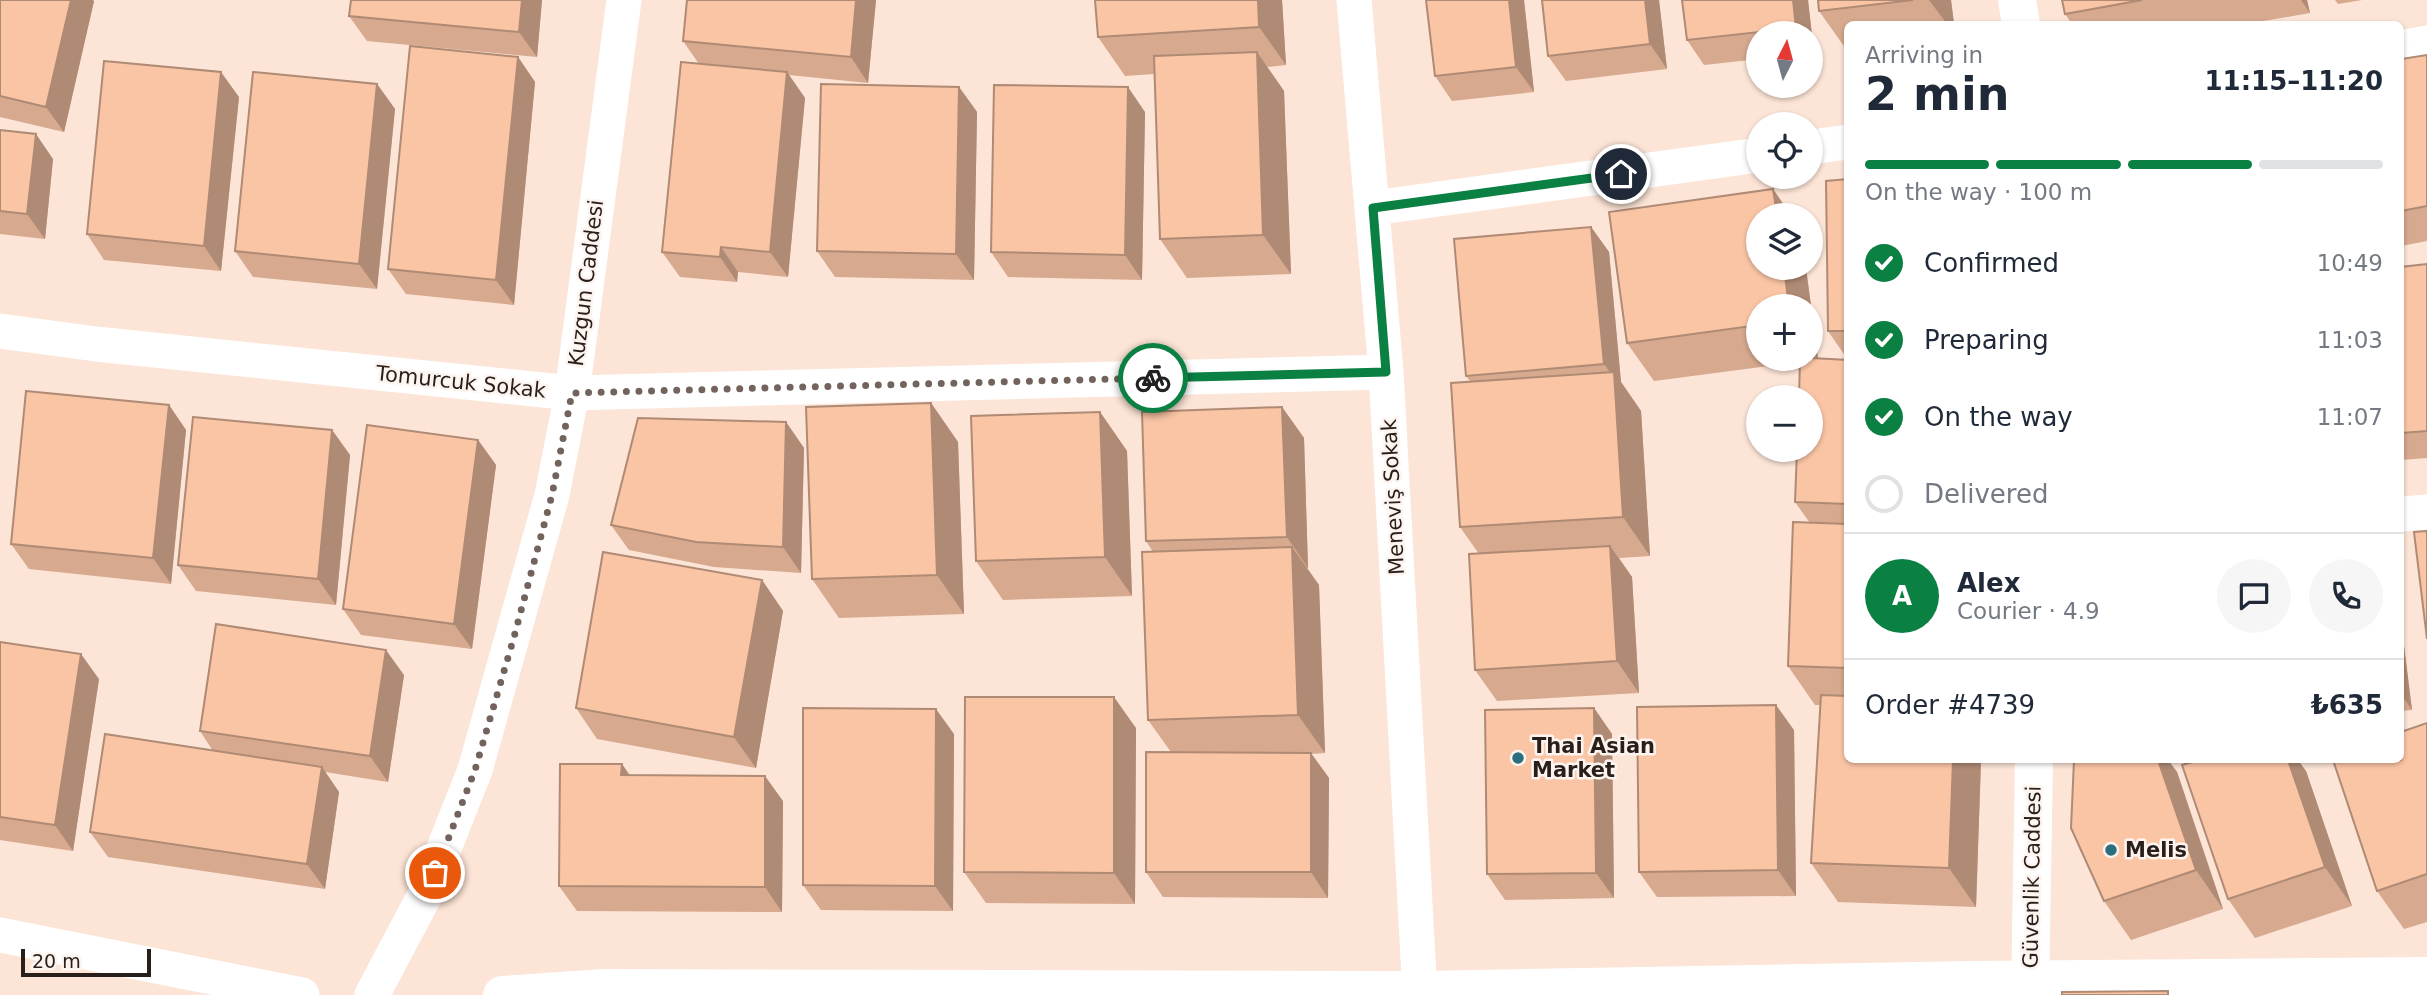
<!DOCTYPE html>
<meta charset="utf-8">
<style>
body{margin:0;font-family:"DejaVu Sans",sans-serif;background:#f6f6f7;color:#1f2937;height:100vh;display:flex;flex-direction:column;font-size:26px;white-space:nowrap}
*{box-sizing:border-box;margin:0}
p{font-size:23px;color:#747a83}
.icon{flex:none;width:38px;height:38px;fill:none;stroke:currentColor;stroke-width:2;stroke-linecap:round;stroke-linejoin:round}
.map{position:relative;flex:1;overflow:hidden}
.panel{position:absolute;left:1844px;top:21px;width:560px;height:742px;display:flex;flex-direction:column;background:#fff;border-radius:10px;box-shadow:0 2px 5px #0004}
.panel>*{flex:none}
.needle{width:46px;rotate:6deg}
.fabs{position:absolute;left:1746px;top:21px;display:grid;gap:14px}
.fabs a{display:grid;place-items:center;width:77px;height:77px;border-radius:50%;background:#fff;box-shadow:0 2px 5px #0004;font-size:35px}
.scale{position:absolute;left:21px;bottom:18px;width:130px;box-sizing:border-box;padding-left:7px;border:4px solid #281f1a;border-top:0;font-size:19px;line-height:24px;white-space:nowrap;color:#281f1a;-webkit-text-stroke:5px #fef4ef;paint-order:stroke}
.pin{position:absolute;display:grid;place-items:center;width:60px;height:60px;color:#fff;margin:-30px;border:4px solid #fff;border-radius:50%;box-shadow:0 2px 7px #0007}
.courier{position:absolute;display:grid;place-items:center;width:70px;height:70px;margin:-35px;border:5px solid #0b8043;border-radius:50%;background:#fff;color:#222;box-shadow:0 2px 9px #0007}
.summary em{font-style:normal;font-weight:800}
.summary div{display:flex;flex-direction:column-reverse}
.summary{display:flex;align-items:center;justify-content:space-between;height:119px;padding:0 21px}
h1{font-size:46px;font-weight:800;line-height:52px}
.bar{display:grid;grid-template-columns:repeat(4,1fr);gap:10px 7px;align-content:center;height:84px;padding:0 21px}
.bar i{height:9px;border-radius:5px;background:#e0e1e3}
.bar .selected{background:#0b8043}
.bar p{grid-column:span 4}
.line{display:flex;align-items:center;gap:18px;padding:0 21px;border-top:2px solid #e0e1e3}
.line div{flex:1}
.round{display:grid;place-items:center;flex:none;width:74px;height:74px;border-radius:37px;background:#f6f6f7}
ol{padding:0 21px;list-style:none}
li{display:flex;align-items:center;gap:21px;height:77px}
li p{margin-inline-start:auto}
li .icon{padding:7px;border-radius:50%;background:#0b8043;color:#fff;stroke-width:4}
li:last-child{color:#747a83}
li i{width:38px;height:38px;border:4px solid #e0e1e3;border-radius:50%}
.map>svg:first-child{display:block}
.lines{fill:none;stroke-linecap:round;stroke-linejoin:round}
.street{stroke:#fff;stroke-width:35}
.secondary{stroke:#fff;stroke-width:38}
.wall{fill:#d7a98e}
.shaded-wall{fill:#af8a74}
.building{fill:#fac5a5;stroke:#af8a74;stroke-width:2}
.done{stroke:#72645c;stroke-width:7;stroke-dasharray:0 12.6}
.route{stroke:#0b8043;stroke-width:9}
.poi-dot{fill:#2b6f7f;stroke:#fef4ef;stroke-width:2.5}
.labels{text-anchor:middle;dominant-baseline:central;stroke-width:5;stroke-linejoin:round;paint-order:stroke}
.street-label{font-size:21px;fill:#281f1a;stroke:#fef4ef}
.poi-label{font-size:21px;font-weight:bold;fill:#281f1a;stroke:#fef4ef;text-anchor:start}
</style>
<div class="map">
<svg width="2427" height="995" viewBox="0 0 2427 995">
<rect width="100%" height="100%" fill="#fce4d6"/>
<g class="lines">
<g class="street">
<polyline points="1354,0 1386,372 1420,995"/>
<polyline points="2401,48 2427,43"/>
<polyline points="1811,147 1848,142"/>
<polyline points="1373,208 1759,155"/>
<polyline points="0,331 96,344 572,393 1386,372"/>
<polyline points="2401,514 2427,512"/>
<polyline points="0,935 302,995"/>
<polyline points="372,995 427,891 475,770 552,495 572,393 624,0"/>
</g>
<g class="secondary">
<polyline points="2017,0 2021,24"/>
<polyline points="502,995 604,988 1421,990 1970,980 2427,976"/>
<polyline points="2030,995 2034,760"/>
</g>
</g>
<g class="wall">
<polygon points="0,0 94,1 64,132 0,117"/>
<polygon points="542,0 537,57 367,41 349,16"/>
<polygon points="687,0 876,0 868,83 789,75 805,98 788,277 738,272 737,282 680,277 662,252 699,64 683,41"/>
<polygon points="1282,0 1286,65 1267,67 1284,91 1291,274 1187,278 1160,239 1154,74 1125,76 1098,37"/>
<polygon points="1426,0 1524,0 1534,92 1452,101 1435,76"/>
<polygon points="1542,0 1659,0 1667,69 1566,81 1548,56"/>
<polygon points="1808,0 1814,53 1811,53 1811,33 1759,33 1759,59 1704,65 1687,40"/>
<polygon points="1818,0 1951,0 1954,24 1848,24 1848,49 1846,49 1819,11"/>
<polygon points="2062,0 2307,0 2310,13 2246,24 2072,24 2065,14"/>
<polygon points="2335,0 2362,0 2338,4"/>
<polygon points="2427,55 2427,241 2401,246 2401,59"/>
<polygon points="518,57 535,82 514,305 406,294 388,269"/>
<polygon points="377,84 395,109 377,289 253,277 235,251"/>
<polygon points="959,87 977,112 974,280 835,277 817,251"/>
<polygon points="239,97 221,271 104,260 87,234"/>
<polygon points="1145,112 1142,280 1008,277 991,252"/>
<polygon points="0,130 53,159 45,239 0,234"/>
<polygon points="1591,227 1609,252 1621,382 1641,411 1650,556 1619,558 1632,577 1639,693 1497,701 1475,670 1479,554 1460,527 1470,381 1466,376"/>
<polygon points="2427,264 2427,458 2401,460 2401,267"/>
<polygon points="1806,268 1811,306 1759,306 1759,359 1811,359 1811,308 1818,359 1848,360 1828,331 1848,331 1848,760 1981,760 1976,907 1838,902 1811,863 1820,705 1815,705 1788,666 1810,523 1795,502 1800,362 1654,381 1627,343"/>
<polygon points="931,403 958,442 964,614 839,618 812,579"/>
<polygon points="169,405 186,430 171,584 29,569 11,544"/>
<polygon points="1282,407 1304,438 1308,568 1307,568 1319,585 1325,753 1311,754 1329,778 1328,898 1163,897 1146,872 1171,752 1148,720 1153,552 1146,541"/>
<polygon points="1100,412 1127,451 1132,596 1003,600 976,561"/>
<polygon points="786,422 804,448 801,573 714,567 629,550 611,525"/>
<polygon points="332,430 350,455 336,605 196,591 178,565"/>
<polygon points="478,440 496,465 472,649 361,635 343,609"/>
<polygon points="762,580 783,611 756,768 597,739 576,708"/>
<polygon points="2401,622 2412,710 2401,711"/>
<polygon points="0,642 99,679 73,851 0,840"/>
<polygon points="404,675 388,782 325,772 339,792 325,889 108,857 90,832 213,751 200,731"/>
<polygon points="1594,708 1612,734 1614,898 1505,900 1487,874"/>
<polygon points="2427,723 2427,922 2404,929 2377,891"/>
<polygon points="1136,728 1135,904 986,903 964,872"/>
<polygon points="1794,730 1796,896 1657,897 1639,872"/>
<polygon points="954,734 953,911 821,910 803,885"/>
<polygon points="2074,760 2168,760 2177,772 2223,909 2131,940 2104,901"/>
<polygon points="622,764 630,776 783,801 782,912 577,911 559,886"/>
<polygon points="2306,771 2352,906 2255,938 2228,899"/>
</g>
<g class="shaded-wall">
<polygon points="71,0 93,0 94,1 64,132 46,107"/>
<polygon points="522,0 542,0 537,57 519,32"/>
<polygon points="856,0 876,0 868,83 851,57"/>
<polygon points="1258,0 1282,0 1286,65 1259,27"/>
<polygon points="1509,0 1524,0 1534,92 1516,67"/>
<polygon points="1645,0 1659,0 1667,69 1650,44"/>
<polygon points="1793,0 1808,0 1814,53 1811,49 1811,33 1800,33 1796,28"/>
<polygon points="1929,0 1951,0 1954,24 1947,24"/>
<polygon points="2301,0 2307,0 2310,13"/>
<polygon points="1257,52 1284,91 1291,274 1263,235"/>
<polygon points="518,57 535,82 514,305 496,280"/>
<polygon points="221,72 239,97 221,271 204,246"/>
<polygon points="787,72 805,98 788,277 770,252"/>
<polygon points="377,84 395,109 377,289 359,264"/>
<polygon points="959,87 977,112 974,280 956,254"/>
<polygon points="1128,87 1145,112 1142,280 1125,255"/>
<polygon points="36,134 53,159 45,239 27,214"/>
<polygon points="1773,189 1791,215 1777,215"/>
<polygon points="1591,227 1609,252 1621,382 1641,411 1650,556 1623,517 1615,379 1604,364"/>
<polygon points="721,247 738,272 737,282 720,257"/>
<polygon points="1784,268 1806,268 1811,306 1789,306"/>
<polygon points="1811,308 1818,359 1811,349"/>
<polygon points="931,403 958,442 964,614 937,575"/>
<polygon points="169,405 186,430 171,584 153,558"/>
<polygon points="1282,407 1304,438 1308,568 1287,537"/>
<polygon points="1100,412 1127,451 1132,596 1105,557"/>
<polygon points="786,422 804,448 801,573 783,547"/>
<polygon points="332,430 350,455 336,605 318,579"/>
<polygon points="478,440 496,465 472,649 454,624"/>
<polygon points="1610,546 1632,577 1639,693 1617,661"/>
<polygon points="1292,547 1319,585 1325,753 1298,715"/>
<polygon points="762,580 783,611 756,768 734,737"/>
<polygon points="2401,622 2412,710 2401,694"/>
<polygon points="386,650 404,675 388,782 370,756"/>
<polygon points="81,654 99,679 73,851 55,825"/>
<polygon points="1114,697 1136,728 1135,904 1114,873"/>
<polygon points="1776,705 1794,730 1796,896 1778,870"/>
<polygon points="1594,708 1612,734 1614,898 1596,873"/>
<polygon points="936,709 954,734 953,911 935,886"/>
<polygon points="1311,753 1329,778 1328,898 1311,872"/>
<polygon points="1953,760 1981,760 1976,907 1949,868"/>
<polygon points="2158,760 2168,760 2177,772 2223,909 2196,870"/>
<polygon points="2288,760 2298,760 2306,771 2352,906 2325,867"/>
<polygon points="622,764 639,789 621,775"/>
<polygon points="322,767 339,792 325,889 307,864"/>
<polygon points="765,776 783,801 782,912 765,887"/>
</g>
<g class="building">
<polygon points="0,0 71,0 46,107 0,96"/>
<polygon points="351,0 522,0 519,32 349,16"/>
<polygon points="687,0 856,0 851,57 683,41"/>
<polygon points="1095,0 1258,0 1259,27 1098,37"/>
<polygon points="1426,0 1509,0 1516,67 1435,76"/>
<polygon points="1542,0 1645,0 1650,44 1548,56"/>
<polygon points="1682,0 1793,0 1796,28 1687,40"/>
<polygon points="1818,0 1913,0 1819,11"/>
<polygon points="2062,0 2142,0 2065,14"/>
<polygon points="410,46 518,57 496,280 388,269"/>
<polygon points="1257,52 1263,235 1160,239 1154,56"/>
<polygon points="2427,55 2427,206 2401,211 2401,59"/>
<polygon points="104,61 221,72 204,246 87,234"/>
<polygon points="681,62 787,72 770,252 721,247 720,257 662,252"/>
<polygon points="253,72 377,84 359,264 235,251"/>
<polygon points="821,84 959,87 956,254 817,251"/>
<polygon points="994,85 1128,87 1125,255 991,252"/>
<polygon points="0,130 36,134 27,214 0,211"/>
<polygon points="1848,179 1848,331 1828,331 1826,181"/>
<polygon points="1773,189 1777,215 1759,215 1759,268 1784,268 1789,306 1759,306 1759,325 1627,343 1609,212"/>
<polygon points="1591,227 1604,364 1466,376 1454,239"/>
<polygon points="2427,264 2427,431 2401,433 2401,267"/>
<polygon points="1811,358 1848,360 1848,504 1795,502 1797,450 1811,450 1811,397 1799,397 1800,359"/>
<polygon points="1614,372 1623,517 1460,527 1451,383"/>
<polygon points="26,391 169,405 153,558 11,544"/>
<polygon points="931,403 937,575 812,579 806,407"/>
<polygon points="1282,407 1287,537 1146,541 1142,412"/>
<polygon points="1100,412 1105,557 976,561 971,416"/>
<polygon points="193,417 332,430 318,579 178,565"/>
<polygon points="638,418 786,422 783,547 696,542 611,525"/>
<polygon points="367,425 478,440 454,624 343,609"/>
<polygon points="1793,522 1848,524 1848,668 1788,666"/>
<polygon points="2427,531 2427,639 2414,532"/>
<polygon points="1610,546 1617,661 1475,670 1469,554"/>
<polygon points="1292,547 1298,715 1148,720 1142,552"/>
<polygon points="603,552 762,580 734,737 576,708"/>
<polygon points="216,624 386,650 370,756 200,731"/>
<polygon points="0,642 81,654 55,825 0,817"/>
<polygon points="1821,695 1848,696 1848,760 1953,760 1949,868 1811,863"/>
<polygon points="965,697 1114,697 1114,873 964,872"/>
<polygon points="1776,705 1778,870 1639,872 1637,707"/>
<polygon points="803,708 936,709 935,886 803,885"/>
<polygon points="1594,708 1596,873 1487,874 1485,710"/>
<polygon points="2427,723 2427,874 2377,891 2333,760 2401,760 2401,732"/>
<polygon points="105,734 322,767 307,864 90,832"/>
<polygon points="1146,752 1311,753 1311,872 1146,872"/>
<polygon points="2074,760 2158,760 2196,870 2104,901 2071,828"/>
<polygon points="2199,760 2288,760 2325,867 2228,899 2182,765"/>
<polygon points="560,764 622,764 621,775 765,776 765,887 559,886"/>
<polygon points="2168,991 2168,995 2062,995 2062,992"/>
</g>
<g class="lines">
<polyline class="done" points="435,873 475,770 514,637 552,495 572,393 1153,378"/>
<polyline class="route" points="1153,378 1386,372 1373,208 1621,174"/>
</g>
<g class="poi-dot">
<circle cx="1518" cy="758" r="7"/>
<circle cx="2111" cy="850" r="7"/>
</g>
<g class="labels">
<g class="street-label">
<text transform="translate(586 283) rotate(-83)">Kuzgun Caddesi</text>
<text transform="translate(461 382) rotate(6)">Tomurcuk Sokak</text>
<text transform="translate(1393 497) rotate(-93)">Meneviş Sokak</text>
<text transform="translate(2032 877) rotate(-89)">Güvenlik Caddesi</text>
</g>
<g class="poi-label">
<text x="1532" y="746">Thai Asian<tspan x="1532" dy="24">Market</tspan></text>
<text x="2125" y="850">Melis</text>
</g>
</g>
</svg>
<div class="fabs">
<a><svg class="needle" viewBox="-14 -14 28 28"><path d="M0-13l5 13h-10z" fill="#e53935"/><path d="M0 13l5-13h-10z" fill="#747a83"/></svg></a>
<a><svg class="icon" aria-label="locate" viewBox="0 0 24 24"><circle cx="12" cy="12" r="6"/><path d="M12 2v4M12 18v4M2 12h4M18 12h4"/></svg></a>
<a><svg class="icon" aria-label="layers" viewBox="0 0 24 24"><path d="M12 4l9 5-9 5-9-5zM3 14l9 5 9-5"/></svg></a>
<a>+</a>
<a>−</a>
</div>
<div class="scale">20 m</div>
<div class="pin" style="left:435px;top:873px;background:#ea580c"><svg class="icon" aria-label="bag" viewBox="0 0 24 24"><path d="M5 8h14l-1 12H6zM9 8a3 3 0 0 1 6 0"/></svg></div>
<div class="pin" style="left:1621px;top:174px;background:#1f2937"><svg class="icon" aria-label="home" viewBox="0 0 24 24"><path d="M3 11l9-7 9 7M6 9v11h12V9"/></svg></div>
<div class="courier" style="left:1153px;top:378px"><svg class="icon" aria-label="bike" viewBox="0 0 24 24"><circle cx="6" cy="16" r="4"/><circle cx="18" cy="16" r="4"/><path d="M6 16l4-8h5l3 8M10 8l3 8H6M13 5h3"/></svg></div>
<section class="panel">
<div class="summary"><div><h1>2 min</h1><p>Arriving in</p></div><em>11:15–11:20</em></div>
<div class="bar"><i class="selected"></i><i class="selected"></i><i class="selected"></i><i></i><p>On the way · 100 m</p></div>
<ol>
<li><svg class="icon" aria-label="check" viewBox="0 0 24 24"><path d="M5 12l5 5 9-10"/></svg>Confirmed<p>10:49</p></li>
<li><svg class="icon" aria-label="check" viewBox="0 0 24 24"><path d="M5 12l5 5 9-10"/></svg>Preparing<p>11:03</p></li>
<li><svg class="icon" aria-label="check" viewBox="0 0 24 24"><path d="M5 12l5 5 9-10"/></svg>On the way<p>11:07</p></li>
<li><i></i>Delivered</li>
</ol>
<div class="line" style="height:126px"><b class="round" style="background:#0b8043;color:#fff">A</b><div><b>Alex</b><p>Courier · 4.9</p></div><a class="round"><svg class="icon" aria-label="chat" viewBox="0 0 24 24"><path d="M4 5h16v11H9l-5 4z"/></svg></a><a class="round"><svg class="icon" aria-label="phone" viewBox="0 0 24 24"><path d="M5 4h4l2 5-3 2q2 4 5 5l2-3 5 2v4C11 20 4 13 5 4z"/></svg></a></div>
<div class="line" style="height:91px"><div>Order #4739</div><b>₺635</b></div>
</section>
</div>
